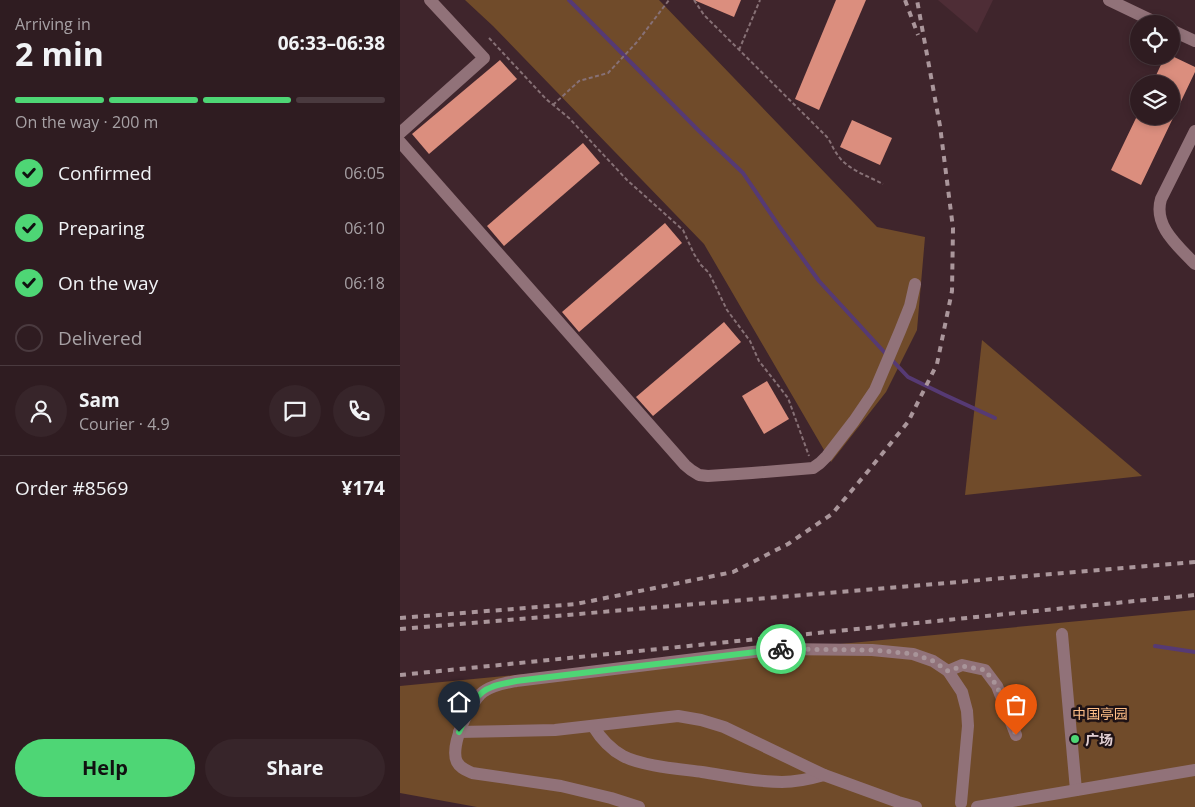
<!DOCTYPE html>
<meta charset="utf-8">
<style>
body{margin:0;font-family:"Open Sans","Noto Sans SC",sans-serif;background:#37252a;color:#f1f3f6;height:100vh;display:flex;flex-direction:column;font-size:19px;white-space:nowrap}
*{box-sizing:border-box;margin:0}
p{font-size:16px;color:#a7a1a5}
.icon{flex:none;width:28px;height:28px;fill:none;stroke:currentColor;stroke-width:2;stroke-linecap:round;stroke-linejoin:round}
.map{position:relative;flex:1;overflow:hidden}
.drawer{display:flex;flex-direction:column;background:#2f1c21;width:400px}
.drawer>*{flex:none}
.fabs{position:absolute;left:730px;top:15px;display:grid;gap:10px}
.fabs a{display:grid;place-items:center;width:50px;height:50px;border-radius:50%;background:#2f1c21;box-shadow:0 2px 8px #0003,0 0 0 1px #4a3a3f;font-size:25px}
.pin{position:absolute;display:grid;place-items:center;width:42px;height:42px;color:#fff;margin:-51px -21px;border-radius:50% 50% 50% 0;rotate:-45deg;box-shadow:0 0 5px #0007}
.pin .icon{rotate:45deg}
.courier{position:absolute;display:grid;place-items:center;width:50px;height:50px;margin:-25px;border:4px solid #4ed675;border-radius:50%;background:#fff;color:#222;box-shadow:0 1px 6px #0007}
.head em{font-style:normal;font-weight:700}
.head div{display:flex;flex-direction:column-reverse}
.head{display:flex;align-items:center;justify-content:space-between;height:85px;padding:0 15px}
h1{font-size:32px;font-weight:700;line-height:38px}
.bar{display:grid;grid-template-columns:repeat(4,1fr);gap:8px 5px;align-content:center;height:60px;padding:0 15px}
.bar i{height:6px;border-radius:4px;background:#4a3a3f}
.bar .active{background:#4ed675}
.bar p{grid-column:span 4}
.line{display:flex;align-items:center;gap:12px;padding:0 15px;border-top:1px solid #4a3a3f}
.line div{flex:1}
.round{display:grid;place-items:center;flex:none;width:52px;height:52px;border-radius:26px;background:#37252a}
ol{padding:0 15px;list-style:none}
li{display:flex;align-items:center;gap:15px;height:55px}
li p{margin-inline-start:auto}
li .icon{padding:5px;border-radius:50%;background:#4ed675;color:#111;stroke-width:4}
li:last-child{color:#a7a1a5}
li i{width:28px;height:28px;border:2px solid #4a3a3f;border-radius:50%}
.primary-button{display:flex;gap:10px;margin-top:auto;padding:10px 15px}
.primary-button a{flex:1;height:58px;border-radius:30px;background:#4ed675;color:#111;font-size:20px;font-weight:700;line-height:58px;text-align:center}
.primary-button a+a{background:#37252a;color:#f1f3f6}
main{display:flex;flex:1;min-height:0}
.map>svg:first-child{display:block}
.built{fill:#4e2d36}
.green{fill:#704b2a}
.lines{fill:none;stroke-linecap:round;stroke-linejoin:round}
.stream{stroke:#563a74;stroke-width:4}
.building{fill:#db8e7e}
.path{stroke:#877176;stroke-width:2;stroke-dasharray:4 2.5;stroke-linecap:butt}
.minor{stroke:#917279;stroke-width:12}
.rail{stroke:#aa969b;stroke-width:4;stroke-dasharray:6 6;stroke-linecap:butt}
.done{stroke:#a89499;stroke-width:5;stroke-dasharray:0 9}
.route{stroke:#4ed675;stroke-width:6}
.poi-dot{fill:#4ed675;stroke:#1e1215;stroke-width:2}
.labels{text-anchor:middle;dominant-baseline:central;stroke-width:5;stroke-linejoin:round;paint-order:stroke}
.park-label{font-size:14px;fill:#ffbf88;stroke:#1e1215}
.poi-label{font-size:14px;font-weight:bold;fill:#e1cfd3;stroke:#1e1215;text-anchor:start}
</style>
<main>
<section class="drawer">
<div class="head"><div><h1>2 min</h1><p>Arriving in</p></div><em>06:33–06:38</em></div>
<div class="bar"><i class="active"></i><i class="active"></i><i class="active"></i><i></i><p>On the way · 200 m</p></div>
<ol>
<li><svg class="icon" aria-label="check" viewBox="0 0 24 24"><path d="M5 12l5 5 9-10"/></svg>Confirmed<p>06:05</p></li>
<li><svg class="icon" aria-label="check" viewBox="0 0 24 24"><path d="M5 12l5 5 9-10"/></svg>Preparing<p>06:10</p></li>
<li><svg class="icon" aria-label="check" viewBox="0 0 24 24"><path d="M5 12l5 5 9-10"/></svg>On the way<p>06:18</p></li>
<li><i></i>Delivered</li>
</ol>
<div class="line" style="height:90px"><a class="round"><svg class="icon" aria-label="person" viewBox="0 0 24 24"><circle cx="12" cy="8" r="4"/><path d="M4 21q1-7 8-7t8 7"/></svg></a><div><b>Sam</b><p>Courier · 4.9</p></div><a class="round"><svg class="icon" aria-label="chat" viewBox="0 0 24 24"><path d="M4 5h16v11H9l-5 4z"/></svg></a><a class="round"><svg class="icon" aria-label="phone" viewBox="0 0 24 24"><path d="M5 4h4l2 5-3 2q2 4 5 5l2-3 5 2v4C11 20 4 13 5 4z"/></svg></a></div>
<div class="line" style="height:65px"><div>Order #8569</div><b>¥174</b></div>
<div class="primary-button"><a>Help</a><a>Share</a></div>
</section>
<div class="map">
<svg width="795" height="807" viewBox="0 0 795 807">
<rect width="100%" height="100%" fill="#3f252c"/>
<polygon class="built" points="538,0 593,0 577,33"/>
<g class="green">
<polygon points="65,0 259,0 477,227 525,237 517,330 486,392 431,462 304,244 93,26"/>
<polygon points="582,340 742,476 565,495"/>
<polygon points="795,610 795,807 77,807 0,793 0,686"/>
</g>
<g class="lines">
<g class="stream">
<polyline points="169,0 299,131 343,173 379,226 419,281 486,354"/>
<polyline points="491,359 508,377 545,395 595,418"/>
<polyline points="755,646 795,652"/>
</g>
</g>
<g class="building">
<polygon points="294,0 341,0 334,17"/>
<polygon points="436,0 466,0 419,110 395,99"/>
<polygon points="765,56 772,56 795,67 795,72 741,185 711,170 737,116 771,116 771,84 752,84"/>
<polygon points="100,60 117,79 29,154 12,134"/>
<polygon points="452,120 492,138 480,165 440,147"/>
<polygon points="183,143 200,163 104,246 87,226"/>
<polygon points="265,223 282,243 179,332 162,312"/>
<polygon points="324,322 341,342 253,416 236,397"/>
<polygon points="367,381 389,419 364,434 342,396"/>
</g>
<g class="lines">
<g class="path">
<path d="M294,0L304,15L427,137C431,142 433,149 437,154C446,169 468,176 483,184"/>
<polyline points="89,38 146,99 169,118 227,180 283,230 294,254 301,265 309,273 312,279 327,310 350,341 359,361 388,398 409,456"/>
<polyline points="339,50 360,0"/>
<polyline points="153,105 179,81 208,73 237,42 269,0"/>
</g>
<g class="minor">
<polyline points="709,0 759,24"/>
<polyline points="771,30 795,41"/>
<path d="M795,131L761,199C753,226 778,246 795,264"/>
<polyline points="0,133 84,58 30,0"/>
<polyline points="0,142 285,465 291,470 299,475 308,476 352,473 413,468 420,463 427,456 454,421 475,390 500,331 510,306 515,284"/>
<polyline points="662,634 676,790"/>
<polyline points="548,671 562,665 585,670 597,686 616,735"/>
<path d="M193,726C201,739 210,749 223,756C242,766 280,769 302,772C328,776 355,782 382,782C397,782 410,779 424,775"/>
<polyline points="59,732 155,730 278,716 301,720 324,727 424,775 498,802 516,807"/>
<path d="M239,807L211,798L161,786L72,773C66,770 60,768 57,762C49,746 70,702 83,692C92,685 105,683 116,681L377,649L472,650L513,654L533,661L548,671L562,692L567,711L568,726L561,803"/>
<polyline points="577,807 795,770"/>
</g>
<g class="rail">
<polyline points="505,0 518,35"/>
<polyline points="0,618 176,604 333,572 388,544 432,514 469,470 508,422 537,364 552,291 553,228 540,126 517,0"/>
<polyline points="0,629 795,562"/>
<polyline points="0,675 795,595"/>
</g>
</g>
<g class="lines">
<polyline class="done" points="381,649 472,650 514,654 533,661 548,671 562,666 585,670 597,686 616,735"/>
<path class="route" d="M59,732C67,716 73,693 92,687C99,684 108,683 116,681L381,649"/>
</g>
<circle class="poi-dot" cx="675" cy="739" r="5"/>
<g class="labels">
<g class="park-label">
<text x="700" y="713">中国亭园</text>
</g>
<g class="poi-label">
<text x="685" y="739">广场</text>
</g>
</g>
</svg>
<div class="fabs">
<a><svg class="icon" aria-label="locate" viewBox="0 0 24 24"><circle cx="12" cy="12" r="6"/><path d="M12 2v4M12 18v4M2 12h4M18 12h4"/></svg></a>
<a><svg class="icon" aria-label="layers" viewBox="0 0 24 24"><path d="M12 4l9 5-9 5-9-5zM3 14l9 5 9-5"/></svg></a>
</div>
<div class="pin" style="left:616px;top:735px;background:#ea580c"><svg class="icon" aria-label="bag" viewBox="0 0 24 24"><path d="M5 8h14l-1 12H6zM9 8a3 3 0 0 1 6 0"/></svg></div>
<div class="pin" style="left:59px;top:732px;background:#1f2937"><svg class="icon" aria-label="home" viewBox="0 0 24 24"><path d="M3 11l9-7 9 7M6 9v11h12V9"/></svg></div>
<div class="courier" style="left:381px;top:649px"><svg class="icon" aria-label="bike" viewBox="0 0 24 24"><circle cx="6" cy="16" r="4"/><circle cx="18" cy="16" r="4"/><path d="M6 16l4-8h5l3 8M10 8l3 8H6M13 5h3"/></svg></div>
</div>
</main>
